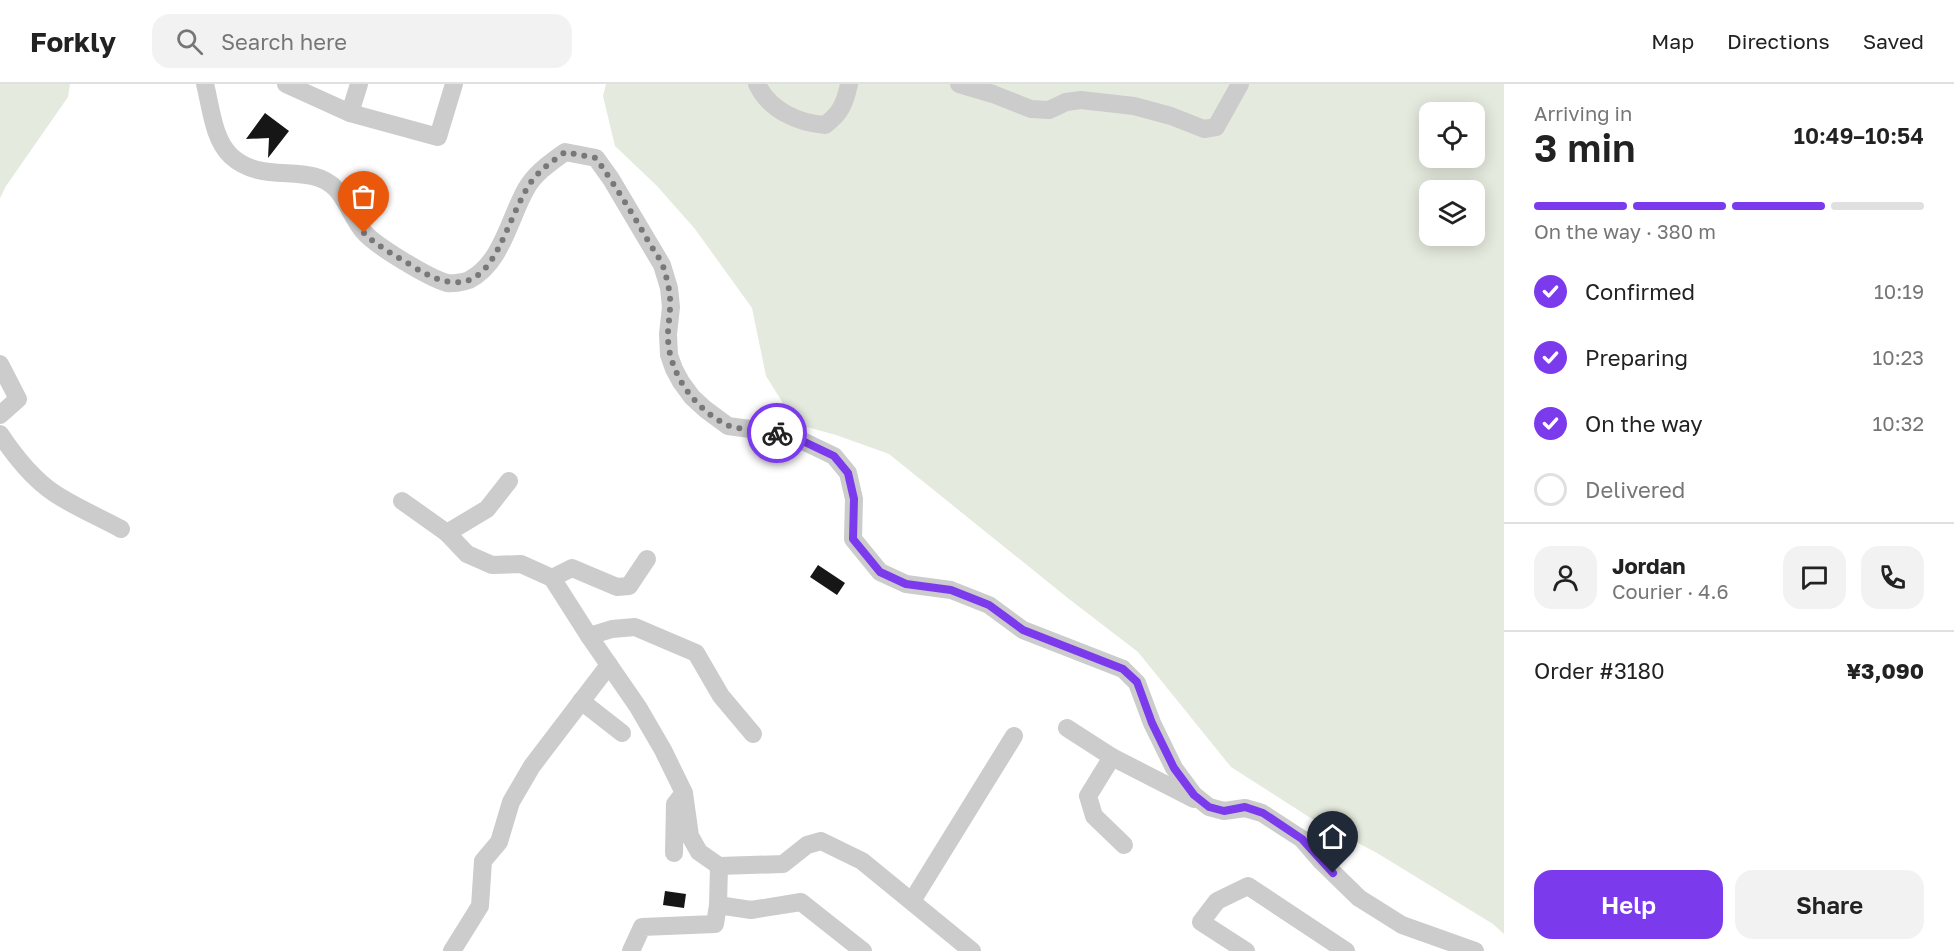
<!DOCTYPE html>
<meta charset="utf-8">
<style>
body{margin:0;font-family:"Golos Text",sans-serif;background:#f2f2f2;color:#222;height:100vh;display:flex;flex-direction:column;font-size:22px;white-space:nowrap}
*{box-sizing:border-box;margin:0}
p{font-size:20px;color:#767676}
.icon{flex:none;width:33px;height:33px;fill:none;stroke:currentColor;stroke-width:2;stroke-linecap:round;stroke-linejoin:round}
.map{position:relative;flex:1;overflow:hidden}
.side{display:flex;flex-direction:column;background:#fff;width:450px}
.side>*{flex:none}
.tools{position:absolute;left:1419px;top:18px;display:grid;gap:12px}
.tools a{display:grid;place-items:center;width:66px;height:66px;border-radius:12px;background:#fff;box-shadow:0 3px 15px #0003;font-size:30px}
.pin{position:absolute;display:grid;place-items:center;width:51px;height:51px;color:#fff;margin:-62px -26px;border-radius:50% 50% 50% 0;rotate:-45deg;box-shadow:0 0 6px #0007}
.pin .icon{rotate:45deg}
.courier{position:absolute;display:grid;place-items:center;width:60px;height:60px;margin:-30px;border:4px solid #7c3aed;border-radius:50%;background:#fff;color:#222;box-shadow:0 2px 8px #0007}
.summary em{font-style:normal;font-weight:600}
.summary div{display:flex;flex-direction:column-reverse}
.summary{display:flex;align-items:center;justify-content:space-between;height:102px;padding:0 30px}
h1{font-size:39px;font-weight:600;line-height:45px}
.bar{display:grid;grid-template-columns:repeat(4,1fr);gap:9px 6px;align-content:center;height:72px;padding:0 30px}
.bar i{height:8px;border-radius:4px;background:#e0e0e0}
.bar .active{background:#7c3aed}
.bar p{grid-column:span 4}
.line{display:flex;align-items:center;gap:15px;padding:0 30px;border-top:2px solid #e0e0e0}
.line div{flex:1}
.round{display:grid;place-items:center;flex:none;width:63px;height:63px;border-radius:18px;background:#f2f2f2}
ol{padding:0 30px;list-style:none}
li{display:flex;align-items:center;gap:18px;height:66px}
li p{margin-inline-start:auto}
li .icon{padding:6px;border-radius:50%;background:#7c3aed;color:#fff;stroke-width:4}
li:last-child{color:#767676}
li i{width:33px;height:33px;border:3px solid #e0e0e0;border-radius:50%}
.button{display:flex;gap:12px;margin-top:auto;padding:12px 30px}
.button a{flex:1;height:69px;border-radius:18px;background:#7c3aed;color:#fff;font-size:24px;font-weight:600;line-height:69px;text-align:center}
.button a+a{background:#f2f2f2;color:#222}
header{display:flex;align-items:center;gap:36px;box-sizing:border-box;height:84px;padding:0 30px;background:#fff;border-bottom:2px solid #e0e0e0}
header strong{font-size:28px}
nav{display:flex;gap:33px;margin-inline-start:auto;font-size:21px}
.search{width:420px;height:54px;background:#f2f2f2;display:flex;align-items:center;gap:15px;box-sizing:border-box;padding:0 21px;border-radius:18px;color:#767676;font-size:22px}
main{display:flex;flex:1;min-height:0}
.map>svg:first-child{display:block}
.green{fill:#e5eade;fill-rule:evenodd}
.building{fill:#161616}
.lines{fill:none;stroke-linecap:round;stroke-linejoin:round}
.minor{stroke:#ccc;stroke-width:18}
.done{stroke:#787878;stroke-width:6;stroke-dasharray:0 10.8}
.route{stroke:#7c3aed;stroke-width:8}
</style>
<header>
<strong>Forkly</strong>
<div class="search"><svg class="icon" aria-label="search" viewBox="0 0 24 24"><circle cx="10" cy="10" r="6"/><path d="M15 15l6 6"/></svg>Search here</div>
<nav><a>Map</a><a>Directions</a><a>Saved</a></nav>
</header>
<main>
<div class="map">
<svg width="1504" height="867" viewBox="0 0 1504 867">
<rect width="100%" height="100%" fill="#fff"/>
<g class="green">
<polygon points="0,0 70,0 68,13 6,102 0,114"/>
<path d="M606,0H1504V850L1493,840L1377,769L1309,733L1231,683L1138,568L1069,515L889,370L836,351L796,340L766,292L752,224L695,145L657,102L615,62L603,12ZM1430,28H1474V74H1430ZM1430,106H1474V152H1430Z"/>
</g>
<g class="building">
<polygon points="265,29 289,47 268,74 269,54 246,55"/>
<polygon points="818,481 845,499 837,511 810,493"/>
<polygon points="665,807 686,810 684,824 663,821"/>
</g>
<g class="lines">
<g class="minor">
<path d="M205,0C211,23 213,55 231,72C263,102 310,77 336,105C346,115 353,135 363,147C374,161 429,194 447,199C453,200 464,198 469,196C502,179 509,135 526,105C535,89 550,79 565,68L596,74L611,95L662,181L669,204L671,223L668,250L669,271L674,285L681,298L692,313L705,325L728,342L788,350L834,372L848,389L854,415L853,455L880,488L906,500L951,506L989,521L1023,546L1123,585L1137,599L1152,639L1174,684L1194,711L1209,723L1224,727L1245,724L1262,729L1302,755L1321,777L1359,814L1402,841L1475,867"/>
<polyline points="286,0 350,29 438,53 454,0"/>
<path d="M757,0C769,26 798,39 825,41C841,29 845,19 849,0"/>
<polyline points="959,0 993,10 1031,25 1049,26 1066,18 1081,16 1134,22 1171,32 1204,45 1216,43 1240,0"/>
<polyline points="350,29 359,0"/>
<polyline points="0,280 18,315 0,331"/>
<path d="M0,350C14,371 33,395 54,409C75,423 99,433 121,445"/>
<polyline points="402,417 447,449 467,470 492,481 521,480 552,494 589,552 638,623 663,666 684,709 690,752 699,768 719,782 783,780 807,761 821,757 862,777 972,867"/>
<polyline points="447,449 487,425 509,397"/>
<polyline points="552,494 572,484 617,503 629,502 647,475"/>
<polyline points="589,552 612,545 635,543 696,569 721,612 753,650"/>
<polyline points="581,617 622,649"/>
<polyline points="1067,644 1112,673 1194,715"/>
<polyline points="1112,673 1088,712 1094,732 1124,761"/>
<polyline points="674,769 675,720 683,710"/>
<polyline points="912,817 1014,652"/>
<polyline points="718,821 751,826 801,818 863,867"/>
<polyline points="452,867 480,822 483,777 499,758 511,718 532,682 609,581"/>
<polyline points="631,867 642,843 715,840 718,821 719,782"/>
<polyline points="1246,867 1201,838 1217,817 1248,802 1346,867"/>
</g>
</g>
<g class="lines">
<path class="done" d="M364,149C377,162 393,170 409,180C489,233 496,160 526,106C535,89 550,79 565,68L596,74C614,100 631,127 647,155C652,164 659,173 663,182C667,195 671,209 670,223C670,232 668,241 668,250C667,287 694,325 727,341C739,346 763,347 777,349"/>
<polyline class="route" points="777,349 788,350 834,372 848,389 854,415 853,455 880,488 906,500 951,506 989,521 1023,546 1123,585 1137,598 1152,639 1174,684 1194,711 1209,723 1224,727 1245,723 1263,729 1302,755 1333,789"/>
</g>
</svg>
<div class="tools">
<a><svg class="icon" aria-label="locate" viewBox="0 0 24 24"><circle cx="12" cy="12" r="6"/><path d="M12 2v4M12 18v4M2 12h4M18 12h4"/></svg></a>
<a><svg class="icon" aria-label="layers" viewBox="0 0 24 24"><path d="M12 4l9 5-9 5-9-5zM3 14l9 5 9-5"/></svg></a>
</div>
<div class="pin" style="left:364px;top:149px;background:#ea580c"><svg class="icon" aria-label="bag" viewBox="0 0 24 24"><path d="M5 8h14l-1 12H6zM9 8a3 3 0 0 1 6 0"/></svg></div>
<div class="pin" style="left:1333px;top:789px;background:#1f2937"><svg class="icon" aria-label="home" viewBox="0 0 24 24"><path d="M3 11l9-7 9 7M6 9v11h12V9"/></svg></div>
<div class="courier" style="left:777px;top:349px"><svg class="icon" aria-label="bike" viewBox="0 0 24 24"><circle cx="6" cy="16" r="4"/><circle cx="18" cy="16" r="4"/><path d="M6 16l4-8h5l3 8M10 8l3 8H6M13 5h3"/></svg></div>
</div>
<section class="side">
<div class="summary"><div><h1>3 min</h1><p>Arriving in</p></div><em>10:49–10:54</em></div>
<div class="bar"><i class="active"></i><i class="active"></i><i class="active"></i><i></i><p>On the way · 380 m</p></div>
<ol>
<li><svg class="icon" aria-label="check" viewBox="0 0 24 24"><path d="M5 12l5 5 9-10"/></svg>Confirmed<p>10:19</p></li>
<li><svg class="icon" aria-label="check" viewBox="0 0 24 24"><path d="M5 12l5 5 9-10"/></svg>Preparing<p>10:23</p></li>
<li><svg class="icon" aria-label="check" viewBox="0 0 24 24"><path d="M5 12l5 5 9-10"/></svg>On the way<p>10:32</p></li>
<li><i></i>Delivered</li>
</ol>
<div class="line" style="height:108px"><a class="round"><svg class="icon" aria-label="person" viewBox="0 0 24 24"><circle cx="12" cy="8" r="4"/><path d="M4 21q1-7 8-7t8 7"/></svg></a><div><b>Jordan</b><p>Courier · 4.6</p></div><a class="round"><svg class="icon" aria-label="chat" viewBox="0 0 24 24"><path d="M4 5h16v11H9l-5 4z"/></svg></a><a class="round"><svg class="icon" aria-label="phone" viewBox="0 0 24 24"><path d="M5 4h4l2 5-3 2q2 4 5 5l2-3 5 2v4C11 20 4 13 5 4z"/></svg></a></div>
<div class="line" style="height:78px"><div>Order #3180</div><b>¥3,090</b></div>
<div class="button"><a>Help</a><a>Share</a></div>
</section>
</main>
